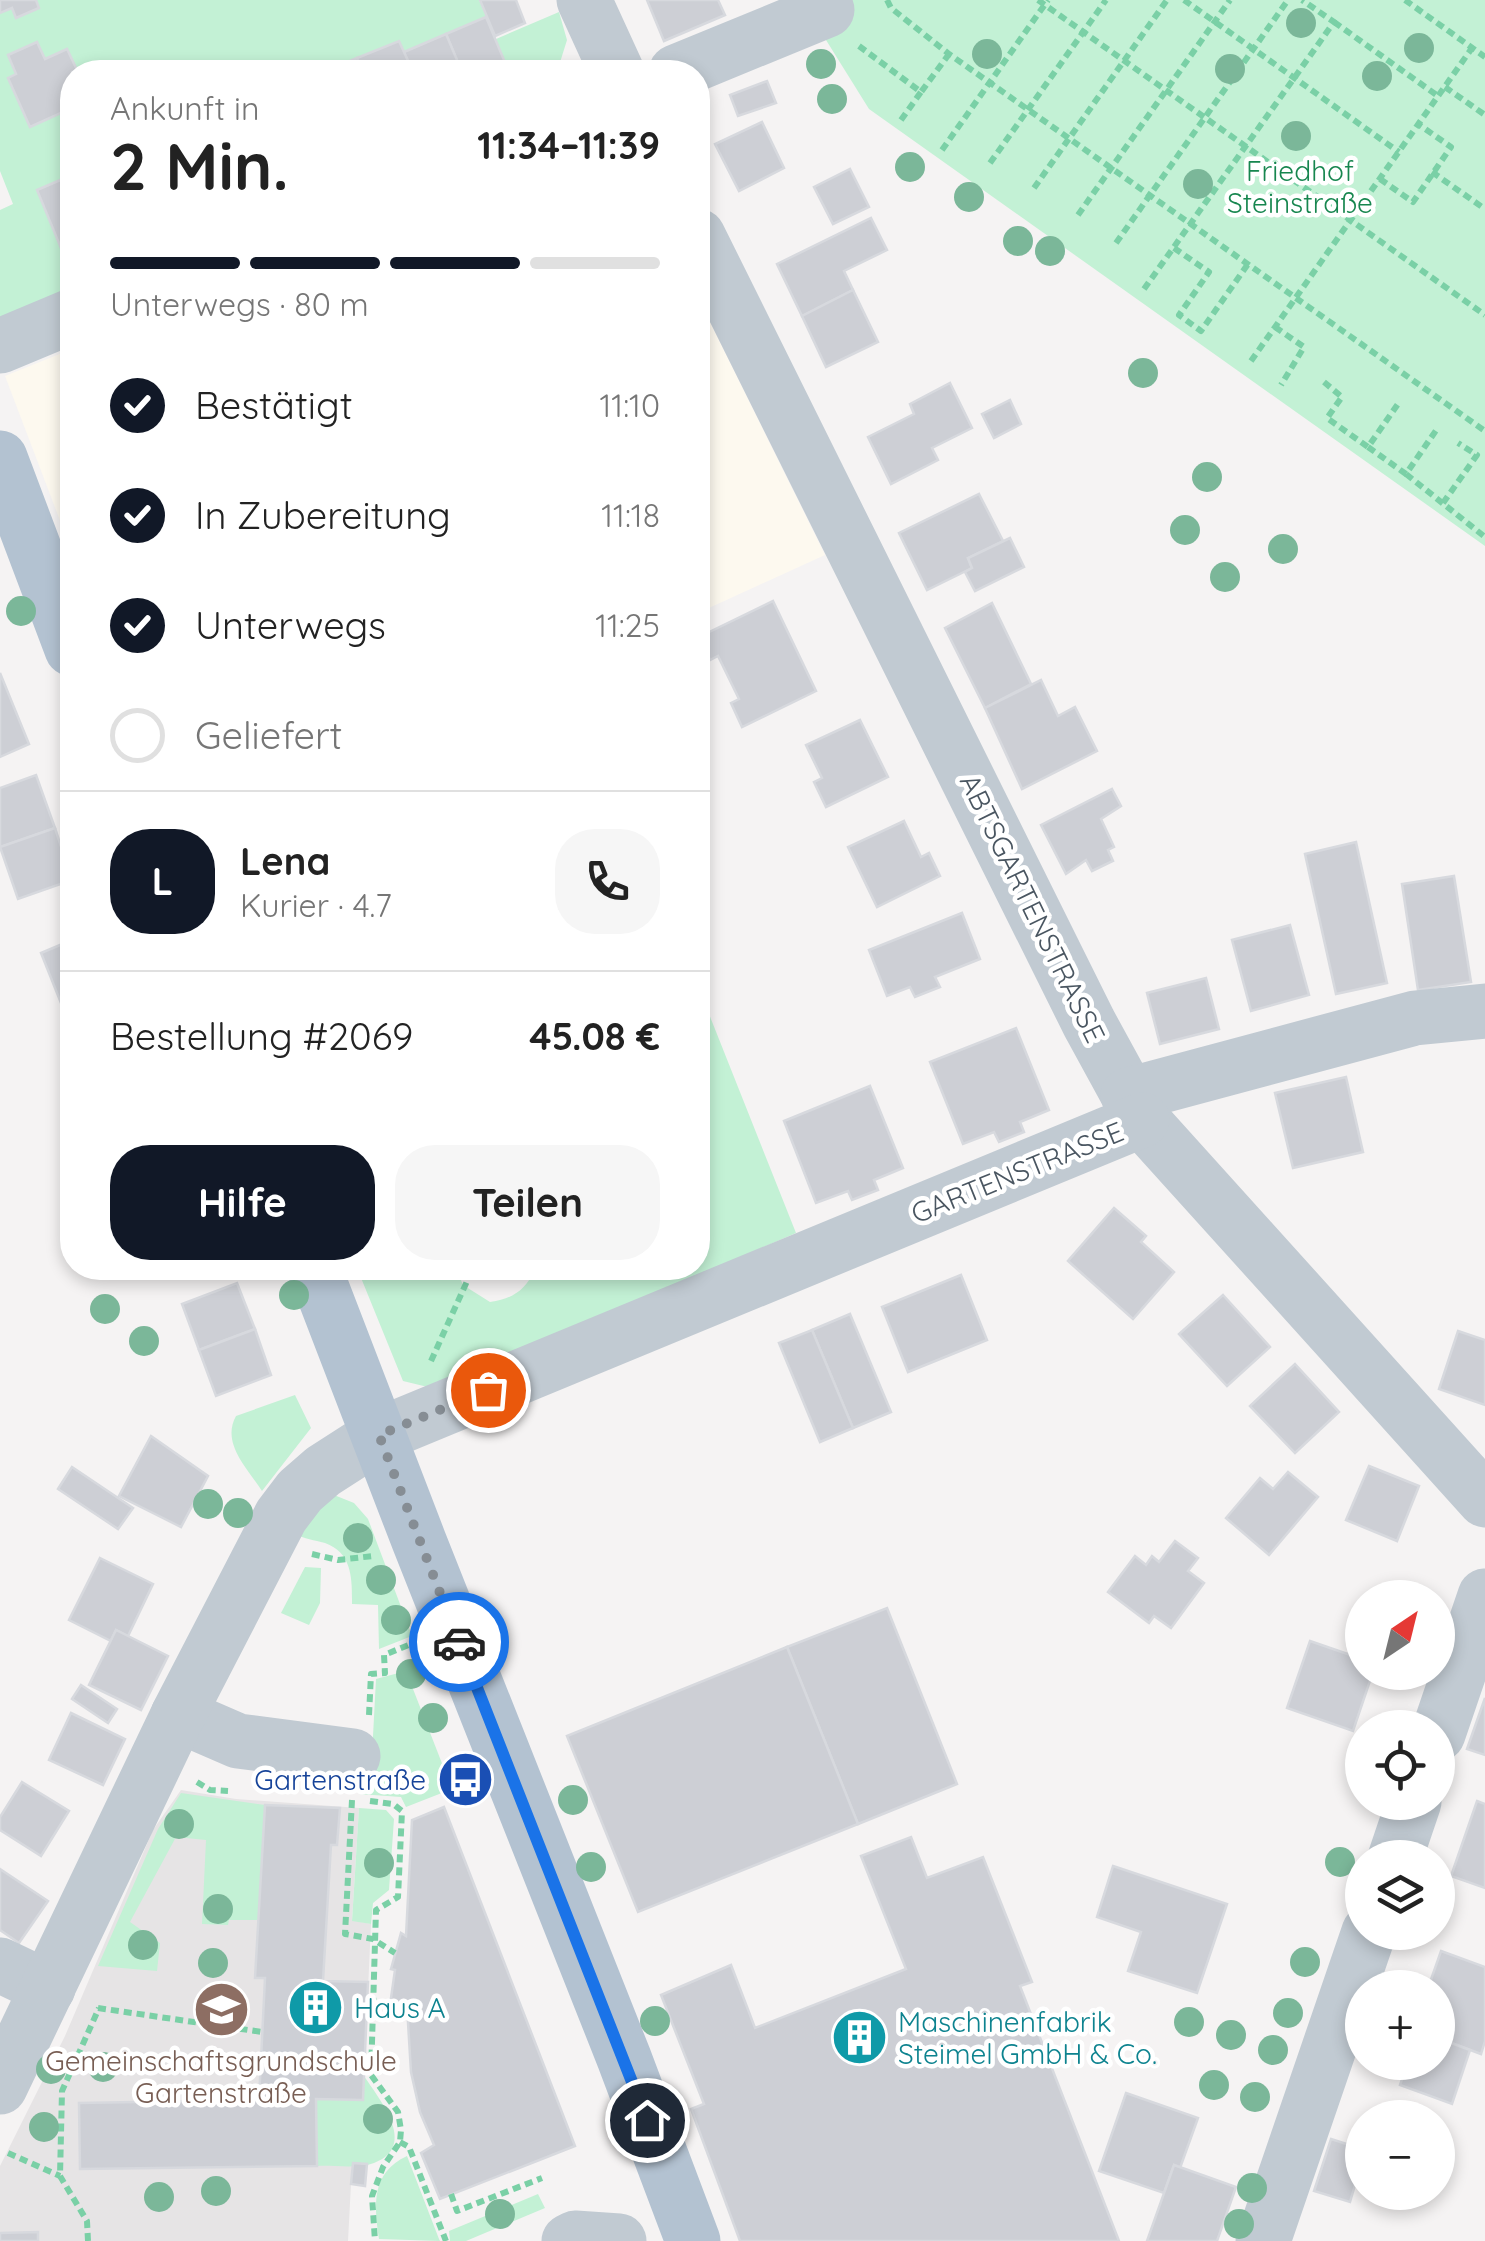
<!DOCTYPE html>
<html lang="de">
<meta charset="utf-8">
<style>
body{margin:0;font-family:Quicksand,sans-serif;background:#f6f6f6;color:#222;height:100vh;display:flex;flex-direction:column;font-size:38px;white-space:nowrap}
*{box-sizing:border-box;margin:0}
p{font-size:32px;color:#767676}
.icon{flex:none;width:55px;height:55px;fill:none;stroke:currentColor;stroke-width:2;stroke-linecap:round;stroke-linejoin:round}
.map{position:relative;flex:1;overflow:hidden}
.sheet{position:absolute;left:60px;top:60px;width:650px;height:1220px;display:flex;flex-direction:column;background:#fff;border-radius:40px;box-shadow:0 5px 15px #0003}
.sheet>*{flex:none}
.needle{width:65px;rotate:35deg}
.tools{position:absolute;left:1345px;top:1580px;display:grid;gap:20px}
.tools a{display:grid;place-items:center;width:110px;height:110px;border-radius:50%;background:#fff;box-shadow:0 5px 15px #0003;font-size:50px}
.pin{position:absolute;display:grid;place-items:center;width:85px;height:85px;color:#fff;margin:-42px;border:5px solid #fff;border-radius:50%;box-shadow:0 2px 10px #0007}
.courier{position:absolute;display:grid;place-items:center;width:100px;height:100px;margin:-50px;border:8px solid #1a73e8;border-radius:50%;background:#fff;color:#222;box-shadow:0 2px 12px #0007}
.summary em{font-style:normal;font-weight:700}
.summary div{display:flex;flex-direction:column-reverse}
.summary{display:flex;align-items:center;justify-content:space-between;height:170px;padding:0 50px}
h1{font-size:65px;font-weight:700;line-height:75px}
.bar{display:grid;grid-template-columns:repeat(4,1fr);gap:15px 10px;align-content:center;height:120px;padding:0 50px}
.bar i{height:12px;border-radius:8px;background:#e0e0e0}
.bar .active{background:#111827}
.bar p{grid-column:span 4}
.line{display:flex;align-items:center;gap:25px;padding:0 50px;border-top:2px solid #e0e0e0}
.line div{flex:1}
.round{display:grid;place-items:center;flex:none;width:105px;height:105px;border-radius:40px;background:#f6f6f6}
ol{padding:0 50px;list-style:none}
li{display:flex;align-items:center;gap:30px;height:110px}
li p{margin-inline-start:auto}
li .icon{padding:10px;border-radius:50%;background:#111827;color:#fff;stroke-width:4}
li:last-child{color:#767676}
li i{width:55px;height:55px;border:5px solid #e0e0e0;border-radius:50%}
.primary-button{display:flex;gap:20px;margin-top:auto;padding:20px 50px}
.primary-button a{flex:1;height:115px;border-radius:40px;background:#111827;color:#fff;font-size:40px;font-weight:700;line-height:115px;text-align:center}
.primary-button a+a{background:#f6f6f6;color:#222}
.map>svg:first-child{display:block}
.commercial{fill:#fdf9ef}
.education{fill:#e6e4e5}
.green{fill:#c3f1d5}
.building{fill:#cdcfd5;stroke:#d7d9de;stroke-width:2.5}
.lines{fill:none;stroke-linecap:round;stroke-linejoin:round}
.path{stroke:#7ad0a6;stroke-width:6;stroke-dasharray:8 5;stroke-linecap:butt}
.minor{stroke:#c1cad2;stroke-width:55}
.major{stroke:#b3c2d1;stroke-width:55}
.tree{fill:#7bb799}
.done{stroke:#868d94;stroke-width:10;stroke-dasharray:0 18}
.route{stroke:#1a73e8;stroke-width:12}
.labels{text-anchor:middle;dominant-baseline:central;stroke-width:9;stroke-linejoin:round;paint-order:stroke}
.park-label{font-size:28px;fill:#17864f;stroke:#fff}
.street-label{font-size:28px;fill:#4a5661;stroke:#fff}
.transit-label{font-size:28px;fill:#164399;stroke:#fff;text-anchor:end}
.culture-label{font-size:28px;fill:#0d838f;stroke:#fff;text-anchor:start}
.education-label{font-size:28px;fill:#785e54;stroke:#fff}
</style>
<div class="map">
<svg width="1485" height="2241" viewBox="0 0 1485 2241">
<rect width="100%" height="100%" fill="#f5f3f3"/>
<g class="commercial">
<polygon points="698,298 825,555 698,613"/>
<polygon points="72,349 72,552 5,376"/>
</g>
<polygon class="education" points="181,1790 236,1799 359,1808 352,1920 371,1924 363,2100 316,2100 317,2165 352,2165 348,2241 0,2241 0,2166 65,2036 153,1830"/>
<g class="green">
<polygon points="0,0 479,0 496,39 559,12 567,40 557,72 72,72 72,290 0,320 0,210 13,204 0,171"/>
<polygon points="823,0 1485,0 1485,546 869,109 821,32"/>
<path d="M707,1009L796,1233L436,1389L403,1381L357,1268H456L463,1285L490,1302C515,1298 525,1290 536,1268H698V1013Z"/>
<path d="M295,1395L311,1428L262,1491C247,1468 221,1443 236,1416Z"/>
<path d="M334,1495L354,1503L368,1519L412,1636L379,1649L378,1605L352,1604C352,1580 353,1553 325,1543C314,1540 305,1539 294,1534Z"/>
<polygon points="305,1567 321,1568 320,1603 309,1625 281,1613"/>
<polygon points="406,1671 452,1789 406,1807 401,1797 359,1794 361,1766 372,1755 376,1679"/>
<polygon points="181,1793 265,1805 259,1920 229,1920 228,1925 202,1924 206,1840 176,1837 130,1922 160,1943 157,1971 98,1966 158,1829"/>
<polygon points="359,1808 386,1810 394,1819 389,1890 373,1903 371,1924 352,1921"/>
<path d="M364,2076C379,2099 419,2146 374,2163C358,2169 334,2165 317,2166L316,2099H352Z"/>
<path d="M407,2156L439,2239L440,2241L379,2239C374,2204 371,2173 407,2156Z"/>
<polygon points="538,2194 545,2208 466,2241 450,2241 449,2231"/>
</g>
<g class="building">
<polygon points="0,0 36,0 39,8 16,18 12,8 0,13"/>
<polygon points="480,0 516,0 525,23 495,36"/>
<polygon points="647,0 718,0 725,15 664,41"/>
<polygon points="486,17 509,72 462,72 446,34"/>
<polygon points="446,34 462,72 413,72 404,52"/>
<polygon points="399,41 413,72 363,72 357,58"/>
<polygon points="37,42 45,59 67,49 78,72 72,72 72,108 30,127 8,78 16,74 8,55"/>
<polygon points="357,58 363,72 324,72"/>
<polygon points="767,81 776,103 738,116 730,95"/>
<polygon points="762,122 784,168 739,191 715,144"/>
<polygon points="850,169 869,207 833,224 814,187"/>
<polygon points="72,175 72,263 68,265 37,190"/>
<polygon points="871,218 887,250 844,271 853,290 802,316 777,264"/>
<polygon points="853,290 878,342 826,367 802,316"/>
<polygon points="950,383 972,428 932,448 938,460 891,484 868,437 914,414 910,404"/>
<polygon points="1010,400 1021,424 994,438 982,414"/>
<polygon points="979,494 1003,541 968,558 972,568 927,590 899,533"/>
<polygon points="1010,538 1024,567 975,591 965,572 972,568 968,558"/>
<polygon points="773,601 816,691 742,727 731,703 739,699 718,656 710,660 699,637"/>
<polygon points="992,603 1031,684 985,708 945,628"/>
<polygon points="0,673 29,744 0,757"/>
<polygon points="1041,680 1058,716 1075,707 1097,751 1022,789 985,708"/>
<polygon points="860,720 888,777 826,807 814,782 822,778 806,745"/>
<polygon points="36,775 55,828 0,847 0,788"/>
<polygon points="1112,789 1121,806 1101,819 1114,847 1108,850 1113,861 1092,871 1086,860 1066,874 1041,825"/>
<polygon points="904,821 921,857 929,853 940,876 877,907 848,847"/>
<polygon points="55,828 72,880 18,899 0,847"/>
<polygon points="1356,842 1387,983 1336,994 1305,854"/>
<polygon points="1454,876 1471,982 1418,990 1402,884"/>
<polygon points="962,913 980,959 935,977 940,987 915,997 910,987 887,996 869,950"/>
<polygon points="1290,925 1309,995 1251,1011 1232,940"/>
<polygon points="72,940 72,1004 63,1008 41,953"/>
<polygon points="1206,978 1219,1029 1160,1044 1147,993"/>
<polygon points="1016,1028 1049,1110 1020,1122 1024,1132 999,1142 994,1132 963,1144 930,1062"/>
<polygon points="1346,1077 1363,1152 1293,1168 1275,1093"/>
<polygon points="870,1086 903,1168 874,1180 878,1190 852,1200 848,1191 816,1203 784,1121"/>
<polygon points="1114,1208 1146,1236 1141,1242 1174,1272 1133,1319 1068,1261"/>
<polygon points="961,1275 987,1340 908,1372 882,1307"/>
<polygon points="237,1283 255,1329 199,1350 182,1304"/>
<polygon points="1223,1295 1270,1347 1227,1386 1179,1334"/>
<polygon points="850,1314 891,1412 853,1428 812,1330"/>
<polygon points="255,1329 271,1375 216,1396 199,1350"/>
<polygon points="812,1330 853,1428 820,1442 779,1343"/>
<polygon points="1458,1331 1485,1340 1485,1405 1439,1389"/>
<polygon points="1295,1364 1339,1412 1295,1453 1250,1406"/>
<polygon points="151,1436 208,1476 181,1527 119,1496"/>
<polygon points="1369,1466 1419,1486 1397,1541 1346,1520"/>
<polygon points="72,1467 133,1508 118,1529 58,1489"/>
<polygon points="1288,1472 1318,1497 1269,1555 1226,1518 1260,1478 1273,1489"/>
<polygon points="1175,1541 1198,1558 1188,1571 1204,1583 1171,1628 1154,1616 1149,1623 1108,1592 1135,1556 1146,1565 1152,1556 1159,1562"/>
<polygon points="100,1558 153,1584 128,1636 116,1630 111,1641 69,1620"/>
<polygon points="887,1608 957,1784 858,1824 787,1647"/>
<polygon points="116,1630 168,1656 141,1710 89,1685"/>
<polygon points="1310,1641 1362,1659 1362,1672 1373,1672 1353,1731 1287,1708"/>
<polygon points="787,1647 858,1824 638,1912 567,1736"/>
<polygon points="81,1685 117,1709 108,1723 72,1699"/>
<polygon points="1485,1698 1485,1755 1467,1749"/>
<polygon points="71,1713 125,1739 103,1785 49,1760"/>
<polygon points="22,1782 69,1811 41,1856 0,1830 0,1817"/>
<polygon points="1477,1801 1485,1804 1485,1888 1451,1876"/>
<polygon points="265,1805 340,1808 337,1845 331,1845 323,1981 368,1982 363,2100 316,2099 317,2166 80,2169 79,2103 259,2100 265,1978 255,1978"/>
<polygon points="444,1807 575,2146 440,2199 421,2153 434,2145 420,2112 411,2072 407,2006 390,2005 395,1970 391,1969 401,1933 406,1936 412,1820"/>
<polygon points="911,1837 927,1878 983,1857 1032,1982 1020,1986 1119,2241 740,2241 691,2109 704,2104 661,1995 731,1965 755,2028 906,1969 861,1856"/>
<polygon points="1113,1866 1227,1904 1197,1993 1128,1971 1141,1932 1097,1917"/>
<polygon points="0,1869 48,1901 19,1943 0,1930"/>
<polygon points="1441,1951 1485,1967 1485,2041 1481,2054 1438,2038 1438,1988 1428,1988"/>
<polygon points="1438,2038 1470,2050 1452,2104 1400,2085 1408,2062 1438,2062"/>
<polygon points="1126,2093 1198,2118 1180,2168 1174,2165 1164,2193 1099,2171"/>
<polygon points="1331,2139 1362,2149 1362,2161 1350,2202 1314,2191"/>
<polygon points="353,2163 367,2164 365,2186 351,2184"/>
<polygon points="1174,2165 1236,2187 1217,2241 1147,2241"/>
<polygon points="38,2232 38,2241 0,2241 0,2233"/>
</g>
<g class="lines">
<g class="path">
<polyline points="887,0 891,8 949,54 1485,431"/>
<polyline points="1038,0 1485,315"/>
<polyline points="1184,0 1399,152"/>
<polyline points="1405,0 1485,57"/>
<polyline points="1334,22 1438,96"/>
<polyline points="859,46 921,92 949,54"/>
<polyline points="1445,87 1485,115"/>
<polyline points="901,120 921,92"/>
<polyline points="942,150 1048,0"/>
<polyline points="990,163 1106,0"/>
<polyline points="1432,172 1485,209"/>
<polyline points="1380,179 1413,202 1451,147 1418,124"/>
<polyline points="1034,188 1167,0"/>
<polyline points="1078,215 1230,0"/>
<polyline points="1116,243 1288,0"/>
<polyline points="1174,248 1209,272 1179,315 1201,331 1248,264"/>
<polyline points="1144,289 1334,22 1302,0"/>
<polyline points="1275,327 1304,347 1281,385"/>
<polyline points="1251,361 1472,48"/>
<polyline points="1324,382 1342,397 1327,418 1368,447 1400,401"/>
<polyline points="1368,447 1406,474 1437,429"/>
<polyline points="1406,474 1485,537"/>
<polyline points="1443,503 1477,455 1458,443"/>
<polyline points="431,1361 473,1268"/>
<polyline points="312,1554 338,1560 373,1556"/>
<polyline points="369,1715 371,1674 385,1673 384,1655 411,1644"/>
<polyline points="197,1782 210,1790 228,1791"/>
<polyline points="352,1800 345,1934 373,1939 395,1953"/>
<polyline points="370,1801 393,1804 402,1811 398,1897 376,1910 371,2075 398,2112 401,2130 400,2142 383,2167 372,2196 375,2241"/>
<polyline points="98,2008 262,2032"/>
<polyline points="400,2142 409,2147 446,2241"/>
<polyline points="8,2153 60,2176"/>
<polyline points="451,2194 457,2211 542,2178"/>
<polyline points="88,2241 87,2221 60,2176 62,2091 99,2008"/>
</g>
<g class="minor">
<polyline points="584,0 617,72"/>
<polyline points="676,72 827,10"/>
<polyline points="698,236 1089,1023 1142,1120 1485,1500"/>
<polyline points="0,346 72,316"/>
<polyline points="1128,1095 1415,1018 1485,1011"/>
<polyline points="178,1715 238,1741 353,1756"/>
<polyline points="1438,1734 1485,1596"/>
<polyline points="1395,1858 1414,1802"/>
<polyline points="0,1965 48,1988"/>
<polyline points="0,2087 178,1715 281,1516 300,1491 323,1471 379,1435 1142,1120"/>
<polyline points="569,2241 575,2238 619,2241"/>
<polyline points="1263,2241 1369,1932"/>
</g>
<g class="major">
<polyline points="0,458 72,649"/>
<polyline points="314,1268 419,1541 624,2058 693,2241"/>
</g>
</g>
<g class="tree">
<circle cx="1301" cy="23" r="15"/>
<circle cx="1419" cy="48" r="15"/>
<circle cx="987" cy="54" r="15"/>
<circle cx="821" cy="64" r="15"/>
<circle cx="1230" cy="69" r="15"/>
<circle cx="1377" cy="76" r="15"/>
<circle cx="832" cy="99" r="15"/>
<circle cx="1296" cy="136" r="15"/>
<circle cx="910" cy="167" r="15"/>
<circle cx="1198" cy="184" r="15"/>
<circle cx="969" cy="197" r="15"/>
<circle cx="1018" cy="241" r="15"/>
<circle cx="1050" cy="251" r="15"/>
<circle cx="1143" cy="373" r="15"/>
<circle cx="1207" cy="477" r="15"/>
<circle cx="1185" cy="530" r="15"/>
<circle cx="1283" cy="549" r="15"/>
<circle cx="1225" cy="577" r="15"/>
<circle cx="21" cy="611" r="15"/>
<circle cx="294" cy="1295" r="15"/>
<circle cx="105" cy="1309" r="15"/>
<circle cx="144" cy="1341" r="15"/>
<circle cx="208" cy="1504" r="15"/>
<circle cx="238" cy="1513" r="15"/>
<circle cx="358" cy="1538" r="15"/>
<circle cx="381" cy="1580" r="15"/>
<circle cx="396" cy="1620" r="15"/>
<circle cx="411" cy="1674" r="15"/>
<circle cx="433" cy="1718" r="15"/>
<circle cx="478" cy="1779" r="15"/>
<circle cx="573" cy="1800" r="15"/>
<circle cx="179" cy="1824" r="15"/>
<circle cx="1340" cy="1862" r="15"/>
<circle cx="379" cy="1863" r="15"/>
<circle cx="591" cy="1867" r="15"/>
<circle cx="218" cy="1909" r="15"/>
<circle cx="143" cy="1945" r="15"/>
<circle cx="1305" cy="1962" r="15"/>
<circle cx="213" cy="1963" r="15"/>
<circle cx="1288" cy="2013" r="15"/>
<circle cx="655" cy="2021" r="15"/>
<circle cx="1189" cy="2022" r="15"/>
<circle cx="1231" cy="2035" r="15"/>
<circle cx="1273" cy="2050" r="15"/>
<circle cx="103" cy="2067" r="15"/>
<circle cx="51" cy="2069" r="15"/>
<circle cx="1214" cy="2085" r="15"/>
<circle cx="1255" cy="2097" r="15"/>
<circle cx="378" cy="2119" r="15"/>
<circle cx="44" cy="2127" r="15"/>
<circle cx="1252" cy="2188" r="15"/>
<circle cx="216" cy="2191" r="15"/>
<circle cx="159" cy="2197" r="15"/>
<circle cx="500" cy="2214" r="15"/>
<circle cx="1239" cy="2224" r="15"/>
</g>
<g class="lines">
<polyline class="done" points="459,1642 379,1435 488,1390"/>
<polyline class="route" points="459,1642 647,2120"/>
</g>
<defs>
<symbol id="bus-disc" viewBox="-11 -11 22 22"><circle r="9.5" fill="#1a4fb4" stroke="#fff"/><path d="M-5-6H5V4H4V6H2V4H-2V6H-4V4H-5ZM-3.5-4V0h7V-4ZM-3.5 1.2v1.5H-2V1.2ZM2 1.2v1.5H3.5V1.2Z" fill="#fff"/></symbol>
<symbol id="building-disc" viewBox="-11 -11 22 22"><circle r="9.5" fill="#0f9aa8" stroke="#fff"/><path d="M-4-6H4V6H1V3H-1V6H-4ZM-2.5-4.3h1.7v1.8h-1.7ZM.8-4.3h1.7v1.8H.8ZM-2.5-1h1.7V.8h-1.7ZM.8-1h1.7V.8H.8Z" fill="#fff"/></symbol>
<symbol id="school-disc" viewBox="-11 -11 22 22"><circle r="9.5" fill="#8d6e63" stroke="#fff"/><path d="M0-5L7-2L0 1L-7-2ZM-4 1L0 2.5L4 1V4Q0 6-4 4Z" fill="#fff"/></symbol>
</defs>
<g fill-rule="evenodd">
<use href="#bus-disc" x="434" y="1748" width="63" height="63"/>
<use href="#building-disc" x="284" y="1976" width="63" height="63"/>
<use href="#school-disc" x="190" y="1978" width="63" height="63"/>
<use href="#building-disc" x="828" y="2006" width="63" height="63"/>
</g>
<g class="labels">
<g class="park-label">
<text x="1300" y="170">Friedhof<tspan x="1300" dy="32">Steinstraße</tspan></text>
</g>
<g class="street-label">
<text transform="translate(1033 908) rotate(64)">ABTSGARTENSTRASSE</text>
<text transform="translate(1017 1172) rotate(-22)">GARTENSTRASSE</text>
</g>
<g class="transit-label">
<text x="426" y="1779">Gartenstraße</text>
</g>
<g class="culture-label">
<text x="354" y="2007">Haus A</text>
<text x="898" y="2021">Maschinenfabrik<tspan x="898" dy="32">Steimel GmbH &amp; Co.</tspan></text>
</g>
<g class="education-label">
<text x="221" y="2060">Gemeinschaftsgrundschule<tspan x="221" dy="32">Gartenstraße</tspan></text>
</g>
</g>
</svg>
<div class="tools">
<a><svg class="needle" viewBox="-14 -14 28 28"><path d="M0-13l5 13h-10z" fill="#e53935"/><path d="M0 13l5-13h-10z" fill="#767676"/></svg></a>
<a><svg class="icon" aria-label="locate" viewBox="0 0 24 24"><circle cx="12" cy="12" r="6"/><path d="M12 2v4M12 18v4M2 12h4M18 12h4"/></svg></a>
<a><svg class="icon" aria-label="layers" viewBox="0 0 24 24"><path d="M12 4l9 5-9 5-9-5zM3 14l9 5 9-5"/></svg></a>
<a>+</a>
<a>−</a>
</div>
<div class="pin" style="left:488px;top:1390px;background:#ea580c"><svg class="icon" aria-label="bag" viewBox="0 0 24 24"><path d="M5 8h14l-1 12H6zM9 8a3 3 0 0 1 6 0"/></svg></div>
<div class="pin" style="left:647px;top:2120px;background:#1f2937"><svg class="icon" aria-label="home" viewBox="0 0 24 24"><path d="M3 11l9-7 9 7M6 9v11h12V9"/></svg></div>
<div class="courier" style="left:459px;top:1642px"><svg class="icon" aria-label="car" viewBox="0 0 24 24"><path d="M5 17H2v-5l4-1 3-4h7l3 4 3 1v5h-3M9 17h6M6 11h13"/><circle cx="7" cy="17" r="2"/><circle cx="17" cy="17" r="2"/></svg></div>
<section class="sheet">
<div class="summary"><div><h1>2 Min.</h1><p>Ankunft in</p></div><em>11:34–11:39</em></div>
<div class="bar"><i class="active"></i><i class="active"></i><i class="active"></i><i></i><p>Unterwegs · 80 m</p></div>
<ol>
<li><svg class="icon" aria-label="check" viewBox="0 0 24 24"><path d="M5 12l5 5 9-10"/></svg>Bestätigt<p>11:10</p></li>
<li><svg class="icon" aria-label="check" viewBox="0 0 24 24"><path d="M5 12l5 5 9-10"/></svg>In Zubereitung<p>11:18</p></li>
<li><svg class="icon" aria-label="check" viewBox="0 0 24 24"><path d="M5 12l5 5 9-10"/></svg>Unterwegs<p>11:25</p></li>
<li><i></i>Geliefert</li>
</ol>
<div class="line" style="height:180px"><b class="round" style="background:#111827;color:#fff">L</b><div><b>Lena</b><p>Kurier · 4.7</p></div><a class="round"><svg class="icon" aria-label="phone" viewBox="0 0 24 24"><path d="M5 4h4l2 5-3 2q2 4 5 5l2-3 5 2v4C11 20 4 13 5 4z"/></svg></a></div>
<div class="line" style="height:130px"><div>Bestellung #2069</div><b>45.08 €</b></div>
<div class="primary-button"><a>Hilfe</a><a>Teilen</a></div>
</section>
</div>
